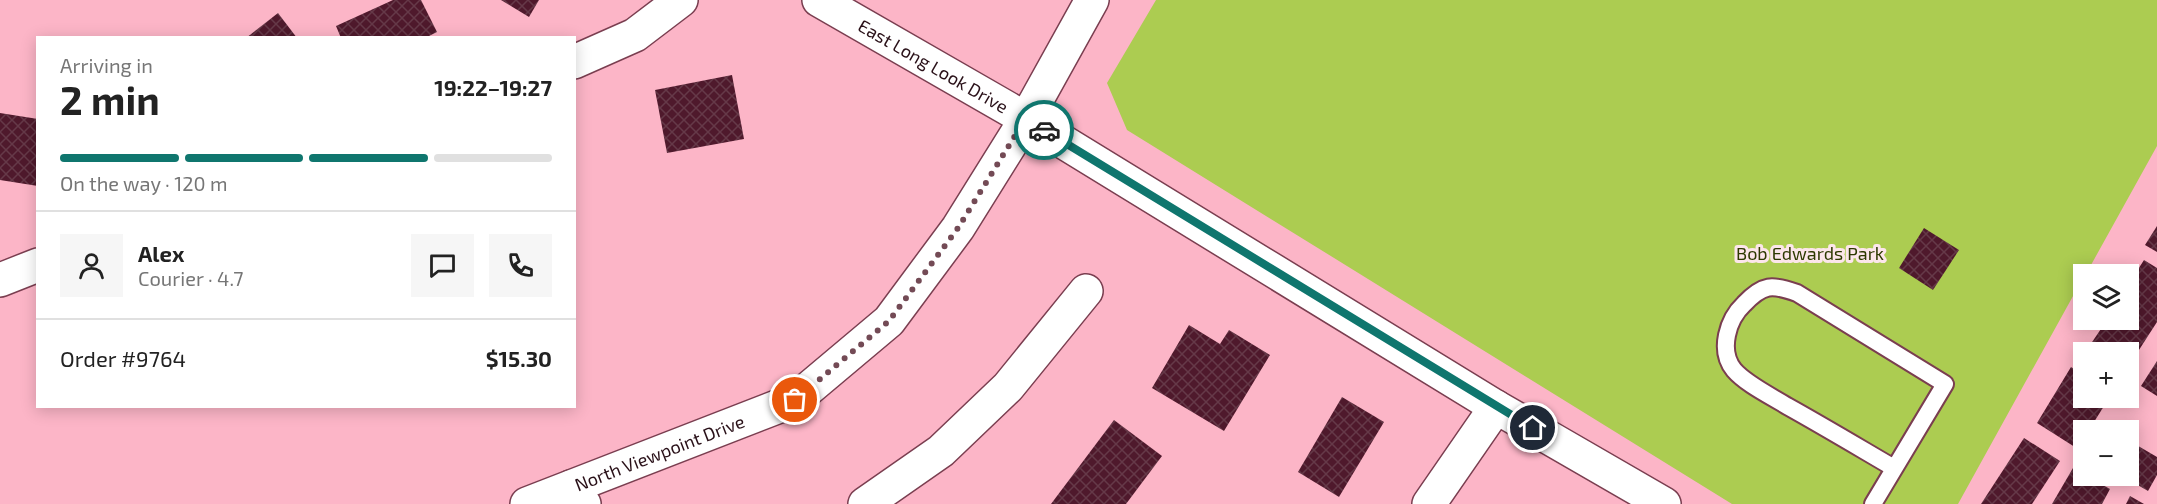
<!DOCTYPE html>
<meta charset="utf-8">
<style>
body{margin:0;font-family:"Exo 2",sans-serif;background:#f6f6f6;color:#222;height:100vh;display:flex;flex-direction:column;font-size:22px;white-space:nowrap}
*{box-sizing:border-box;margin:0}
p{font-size:20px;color:#767676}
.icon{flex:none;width:33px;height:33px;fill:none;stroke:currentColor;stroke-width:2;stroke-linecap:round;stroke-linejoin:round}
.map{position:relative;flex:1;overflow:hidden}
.side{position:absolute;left:36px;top:36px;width:540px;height:372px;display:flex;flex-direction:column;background:#fff;border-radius:0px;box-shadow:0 3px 15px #0003}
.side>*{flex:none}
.buttons{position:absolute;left:2073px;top:264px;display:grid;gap:12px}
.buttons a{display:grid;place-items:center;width:66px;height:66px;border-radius:0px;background:#fff;box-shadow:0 3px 15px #0003;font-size:30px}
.pin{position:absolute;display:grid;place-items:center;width:51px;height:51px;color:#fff;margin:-26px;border:3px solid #fff;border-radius:50%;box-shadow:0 2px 6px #0007}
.courier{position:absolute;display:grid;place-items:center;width:60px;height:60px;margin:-30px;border:4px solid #0f766e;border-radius:50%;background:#fff;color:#222;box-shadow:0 2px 8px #0007}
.head em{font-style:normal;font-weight:700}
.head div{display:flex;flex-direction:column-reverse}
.head{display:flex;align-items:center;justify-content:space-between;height:102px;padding:0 24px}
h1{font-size:39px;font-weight:700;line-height:45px}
.bar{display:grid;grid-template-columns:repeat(4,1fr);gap:9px 6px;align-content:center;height:72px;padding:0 24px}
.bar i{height:8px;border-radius:4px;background:#e0e0e0}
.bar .selected{background:#0f766e}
.bar p{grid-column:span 4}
.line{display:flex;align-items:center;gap:15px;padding:0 24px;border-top:2px solid #e0e0e0}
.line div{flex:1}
.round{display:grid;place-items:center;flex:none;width:63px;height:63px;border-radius:0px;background:#f6f6f6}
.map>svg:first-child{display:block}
.green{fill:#accc51}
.building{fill:url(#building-cross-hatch)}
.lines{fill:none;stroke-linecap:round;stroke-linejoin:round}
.lane-casing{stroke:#7a3e50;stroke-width:20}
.street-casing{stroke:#7a3e50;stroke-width:36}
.secondary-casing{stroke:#7a3e50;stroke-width:36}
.lane{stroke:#fff;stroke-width:16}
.street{stroke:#fff;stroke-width:33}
.secondary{stroke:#fff;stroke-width:33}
.done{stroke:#734a55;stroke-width:6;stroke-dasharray:0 10.8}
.route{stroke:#0f766e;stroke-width:8}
.labels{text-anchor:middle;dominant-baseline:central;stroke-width:6;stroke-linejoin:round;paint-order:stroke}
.street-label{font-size:18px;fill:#291018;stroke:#fce6eb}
.park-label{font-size:18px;fill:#2d3900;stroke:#fce6eb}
</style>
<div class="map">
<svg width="2157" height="504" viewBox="0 0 2157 504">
<defs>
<pattern id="building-cross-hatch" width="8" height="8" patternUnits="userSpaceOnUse" patternTransform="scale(1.5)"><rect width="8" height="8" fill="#4f192c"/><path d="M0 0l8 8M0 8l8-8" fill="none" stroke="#653948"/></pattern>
</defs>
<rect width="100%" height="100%" fill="#fcb5c7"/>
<polygon class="green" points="1156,0 2157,0 2157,146 2086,274 2084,274 2083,278 1958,504 1732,504 1127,130 1107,83"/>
<g class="building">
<polygon points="393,0 421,0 437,32 425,38 341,38 336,26"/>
<polygon points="501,0 539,0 529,17"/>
<polygon points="278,13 297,38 246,38"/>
<polygon points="732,75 744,139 667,153 655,90"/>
<polygon points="0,113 38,119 38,186 0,180"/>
<polygon points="2157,226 2157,252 2145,245"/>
<polygon points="1924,228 1959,250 1933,290 1899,268"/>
<polygon points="2144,260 2157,268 2157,322 2128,367 2128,352 2088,352 2086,351 2107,320 2128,320 2128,285"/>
<polygon points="1189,325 1220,344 1229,330 1270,355 1224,431 1152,388"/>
<polygon points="2157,361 2157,396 2141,386"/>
<polygon points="2071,367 2084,375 2084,398 2109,398 2089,430 2084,430 2084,440 2078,449 2037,423"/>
<polygon points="1342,397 1384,422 1339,497 1298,472"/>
<polygon points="1114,420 1162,456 1126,504 1051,504"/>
<polygon points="2024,438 2060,461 2032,504 1981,504"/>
<polygon points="2128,440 2157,457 2157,475 2148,491 2122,476 2128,476"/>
<polygon points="2073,468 2110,489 2102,504 2052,504"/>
<polygon points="2130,496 2144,504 2126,504"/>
</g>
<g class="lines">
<defs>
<path id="lane" d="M1873,504L1945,384L1797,293C1772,284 1763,284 1744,304C1728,319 1718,350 1734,370C1746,384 1771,396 1787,406C1823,426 1858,447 1894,468"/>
<g id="street">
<polyline points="574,62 635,35 681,0"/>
<polyline points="0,280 38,265"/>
<polyline points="571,487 584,504"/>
<polyline points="865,504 941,451 1008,387 1086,291"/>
<polyline points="1429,504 1496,407"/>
</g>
<g id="secondary">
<path id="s1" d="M819,0L1026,119L1496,407L1664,504"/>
<path id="s2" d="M527,504L795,400L889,321L958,228L1026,119L1092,0"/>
</g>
</defs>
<use href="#lane" class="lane-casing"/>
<use href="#street" class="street-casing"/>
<use href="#secondary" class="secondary-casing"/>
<use href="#lane" class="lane"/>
<use href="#street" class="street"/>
<use href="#secondary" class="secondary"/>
</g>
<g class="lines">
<polyline class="done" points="795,400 889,321 958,228 1026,118 1044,130"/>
<polyline class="route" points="1044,130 1533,428"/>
</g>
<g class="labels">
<g class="street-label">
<text stroke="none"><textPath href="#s1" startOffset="132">East Long Look Drive</textPath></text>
<text stroke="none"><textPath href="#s2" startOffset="142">North Viewpoint Drive</textPath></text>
</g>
<g class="park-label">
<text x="1810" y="253">Bob Edwards Park</text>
</g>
</g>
</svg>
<div class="buttons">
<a><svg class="icon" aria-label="layers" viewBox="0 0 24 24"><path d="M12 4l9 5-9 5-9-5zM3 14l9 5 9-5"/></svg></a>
<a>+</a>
<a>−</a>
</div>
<div class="pin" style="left:795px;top:400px;background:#ea580c"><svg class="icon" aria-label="bag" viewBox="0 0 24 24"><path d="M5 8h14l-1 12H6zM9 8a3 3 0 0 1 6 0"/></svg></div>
<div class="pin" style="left:1533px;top:428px;background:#1f2937"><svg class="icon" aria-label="home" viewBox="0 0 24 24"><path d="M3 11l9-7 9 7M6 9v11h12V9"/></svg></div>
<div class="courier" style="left:1044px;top:130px"><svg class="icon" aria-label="car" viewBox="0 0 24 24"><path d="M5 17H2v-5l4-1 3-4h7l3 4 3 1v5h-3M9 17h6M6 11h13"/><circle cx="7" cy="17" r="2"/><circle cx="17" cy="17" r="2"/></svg></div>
<section class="side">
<div class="head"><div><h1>2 min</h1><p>Arriving in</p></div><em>19:22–19:27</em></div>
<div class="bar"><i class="selected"></i><i class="selected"></i><i class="selected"></i><i></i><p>On the way · 120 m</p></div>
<div class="line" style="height:108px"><a class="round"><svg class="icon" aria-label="person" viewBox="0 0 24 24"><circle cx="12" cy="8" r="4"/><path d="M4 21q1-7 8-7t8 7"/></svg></a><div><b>Alex</b><p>Courier · 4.7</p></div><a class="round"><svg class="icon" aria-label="chat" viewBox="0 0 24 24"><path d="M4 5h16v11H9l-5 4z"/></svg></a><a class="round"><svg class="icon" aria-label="phone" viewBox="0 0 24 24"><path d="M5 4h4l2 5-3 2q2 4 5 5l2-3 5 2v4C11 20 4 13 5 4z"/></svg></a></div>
<div class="line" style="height:78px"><div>Order #9764</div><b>$15.30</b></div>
</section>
</div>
